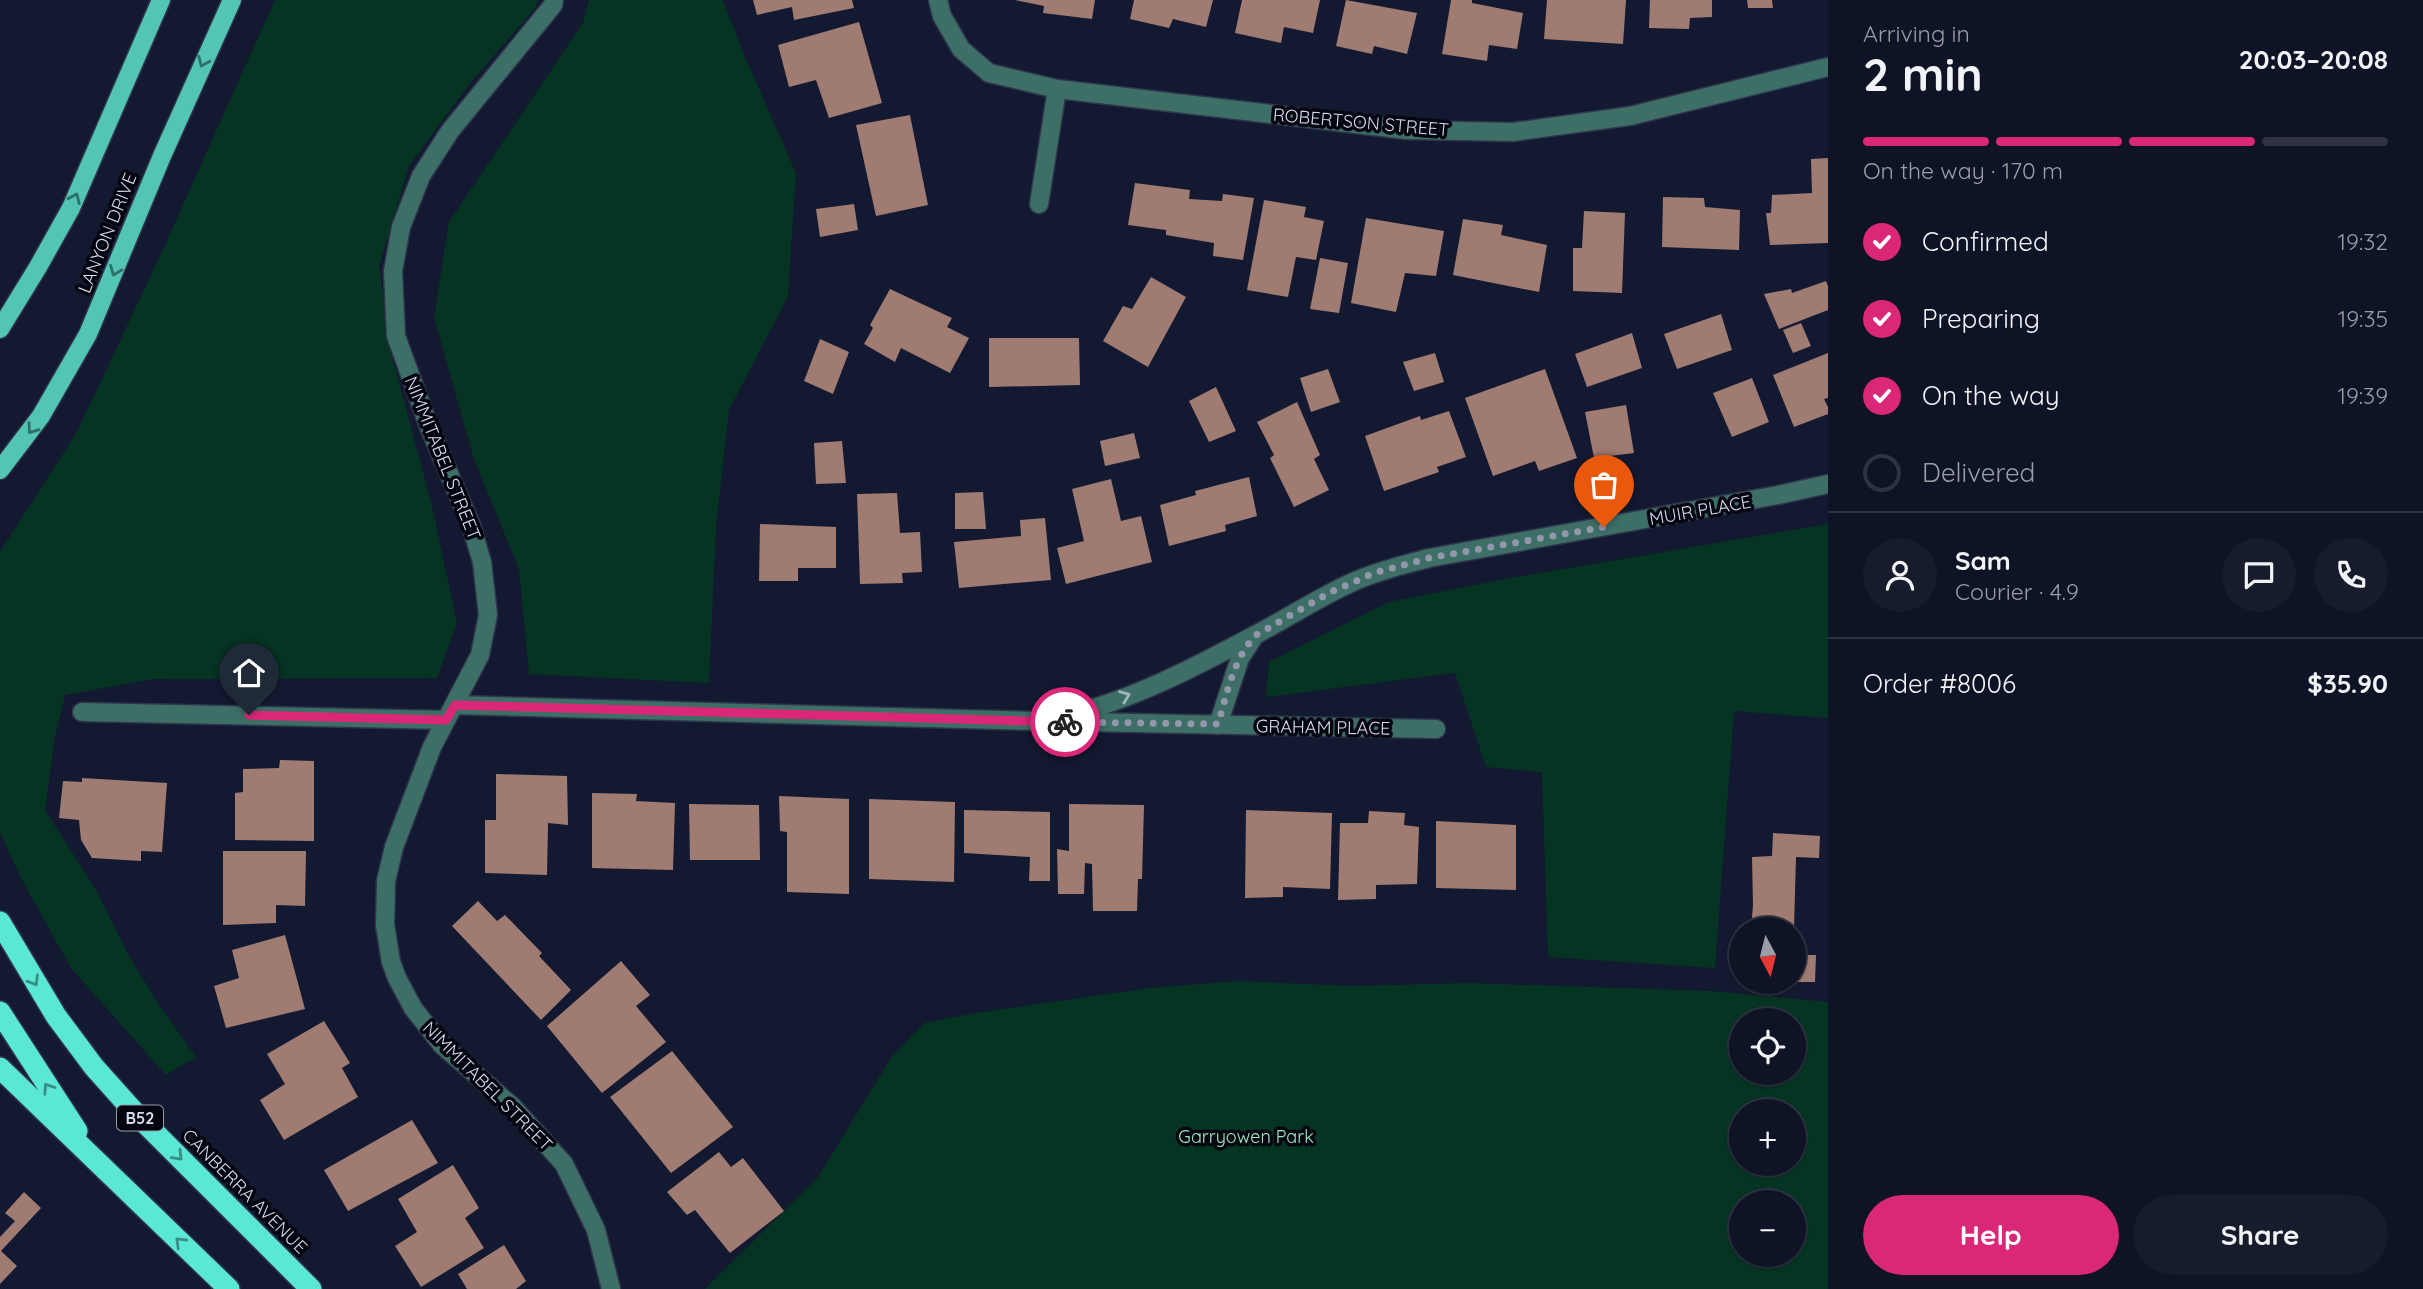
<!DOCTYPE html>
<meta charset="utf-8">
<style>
body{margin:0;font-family:Quicksand,sans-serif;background:#171c2d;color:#f1f3f6;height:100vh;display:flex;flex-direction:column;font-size:26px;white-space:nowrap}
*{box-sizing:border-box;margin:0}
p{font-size:23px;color:#9b9ea7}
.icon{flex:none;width:38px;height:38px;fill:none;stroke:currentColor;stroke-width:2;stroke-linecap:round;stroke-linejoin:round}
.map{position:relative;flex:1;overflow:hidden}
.side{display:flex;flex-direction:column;background:#0e1325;width:595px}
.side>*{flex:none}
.needle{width:46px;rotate:173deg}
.buttons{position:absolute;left:1729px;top:917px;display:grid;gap:14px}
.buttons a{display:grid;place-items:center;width:77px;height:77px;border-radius:50%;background:#0e1325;box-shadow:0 2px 5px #0004,0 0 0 2px #2e3242;font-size:35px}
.pin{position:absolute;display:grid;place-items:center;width:60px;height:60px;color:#fff;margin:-72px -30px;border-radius:50% 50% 50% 0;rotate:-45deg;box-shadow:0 0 7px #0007}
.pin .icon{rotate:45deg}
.courier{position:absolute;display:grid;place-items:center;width:70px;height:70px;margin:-35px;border:5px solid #db2777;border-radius:50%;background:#fff;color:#222;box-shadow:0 2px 9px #0007}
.overview em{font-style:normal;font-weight:800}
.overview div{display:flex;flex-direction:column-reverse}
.overview{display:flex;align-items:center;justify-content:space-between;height:119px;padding:0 35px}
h1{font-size:46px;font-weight:800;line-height:52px}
.bar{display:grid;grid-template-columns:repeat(4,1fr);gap:10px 7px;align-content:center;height:84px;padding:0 35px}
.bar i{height:9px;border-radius:5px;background:#2e3242}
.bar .on{background:#db2777}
.bar p{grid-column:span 4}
.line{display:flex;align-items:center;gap:18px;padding:0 35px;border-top:2px solid #2e3242}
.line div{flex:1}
.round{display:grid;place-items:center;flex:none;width:74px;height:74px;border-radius:37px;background:#171c2d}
ol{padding:0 35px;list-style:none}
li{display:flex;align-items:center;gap:21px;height:77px}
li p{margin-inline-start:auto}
li .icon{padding:7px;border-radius:50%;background:#db2777;color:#fff;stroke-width:4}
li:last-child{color:#9b9ea7}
li i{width:38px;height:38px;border:4px solid #2e3242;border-radius:50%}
.button{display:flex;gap:14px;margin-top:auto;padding:14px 35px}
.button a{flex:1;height:80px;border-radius:42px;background:#db2777;color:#fff;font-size:28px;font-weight:800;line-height:80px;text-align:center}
.button a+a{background:#171c2d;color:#f1f3f6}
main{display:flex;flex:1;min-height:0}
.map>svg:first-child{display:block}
.green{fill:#063422;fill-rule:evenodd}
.building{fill:#a07b72}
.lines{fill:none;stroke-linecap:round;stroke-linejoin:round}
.minor-casing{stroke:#2e344b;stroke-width:21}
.major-casing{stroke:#2e344b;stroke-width:21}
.highway-casing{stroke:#2e344b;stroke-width:24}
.minor{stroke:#3d6f67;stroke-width:18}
.major{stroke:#53c5b5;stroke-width:18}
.highway{stroke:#5ae8d4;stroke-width:21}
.oneway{stroke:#2f6f6a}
.oneway2{stroke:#a0b5bd}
.oneway3{stroke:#388d85}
.done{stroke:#9297ab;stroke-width:7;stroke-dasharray:0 12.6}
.route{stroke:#db2777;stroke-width:9}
.labels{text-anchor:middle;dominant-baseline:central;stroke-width:7;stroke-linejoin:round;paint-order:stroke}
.shield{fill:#04050f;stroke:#979baa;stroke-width:2}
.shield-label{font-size:16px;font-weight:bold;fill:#d6dbec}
.street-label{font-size:18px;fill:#d6dbec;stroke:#04050f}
.park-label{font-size:18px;fill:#9ceac2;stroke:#04050f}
</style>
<main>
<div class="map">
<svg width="1828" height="1289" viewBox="0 0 1828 1289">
<rect width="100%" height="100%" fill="#131931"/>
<g class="green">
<polygon points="275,0 538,0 535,8 467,87 409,166 379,266 391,353 431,502 457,623 437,678 153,679 65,695 55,737 45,810 96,890 129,956 159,1005 196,1057 166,1075 71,968 22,880 0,833 0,552 77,432 161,254"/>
<polygon points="589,0 723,0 742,50 796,173 788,296 729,410 716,526 709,683 529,674 519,569 474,459 434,318 449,222 583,23"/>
<polygon points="1828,524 1828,718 1734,711 1715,968 1548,957 1542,772 1486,767 1455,673 1266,697 1269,662 1389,602 1511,578"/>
<path d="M1238,981L1353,986L1468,983L1710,991L1828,1002V1289H705L818,1177L891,1058L925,1023L970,1014L1150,988ZM1741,1020H1794V1073H1741ZM1741,1111H1794V1164H1741ZM1741,1202H1794V1255H1741Z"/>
</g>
<g class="building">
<polygon points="753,0 852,0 854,8 794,20 792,7 757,15"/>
<polygon points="1015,0 1095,0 1092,19 1043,13 1044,6"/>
<polygon points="1134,0 1213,0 1206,27 1173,19 1169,28 1130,19"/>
<polygon points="1242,0 1320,0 1313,33 1284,27 1281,43 1235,33"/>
<polygon points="1346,0 1417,13 1407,54 1374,46 1372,54 1336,46"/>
<polygon points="1451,0 1472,0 1472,3 1523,13 1517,49 1489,45 1487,61 1442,54"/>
<polygon points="1547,0 1626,0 1623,44 1544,39"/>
<polygon points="1650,0 1712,0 1712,17 1690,18 1689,29 1649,28"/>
<polygon points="1747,0 1772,0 1773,8 1748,8"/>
<polygon points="859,22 882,103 829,118 816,80 789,87 778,45"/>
<polygon points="910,115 928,205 876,216 856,125"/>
<polygon points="1828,158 1828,243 1770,245 1766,213 1771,213 1772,195 1812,193 1811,159"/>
<polygon points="1135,183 1190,190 1189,199 1222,201 1223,194 1254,198 1243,260 1213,256 1214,243 1166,235 1166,230 1128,225"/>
<polygon points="1663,197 1704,198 1705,207 1740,210 1739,250 1662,247"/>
<polygon points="1264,200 1306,207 1304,217 1324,221 1316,260 1296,257 1288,297 1247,290"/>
<polygon points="854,204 858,230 820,237 816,209"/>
<polygon points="1584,211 1625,213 1622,293 1573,291 1573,248 1582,248"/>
<polygon points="1366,218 1444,231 1436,276 1405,273 1396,312 1351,303"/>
<polygon points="1463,219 1503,225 1501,235 1547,245 1539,292 1453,275"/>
<polygon points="1320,258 1348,263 1339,313 1310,309"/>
<polygon points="1151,277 1186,297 1148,367 1103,341 1123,306 1132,309"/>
<polygon points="1826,281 1828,286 1828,310 1779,329 1764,294 1791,289 1792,293"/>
<polygon points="890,289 952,318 947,327 969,338 950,373 901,348 895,362 864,344 873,328 870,325"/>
<polygon points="1721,314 1732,350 1677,369 1664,334"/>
<polygon points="1801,323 1811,346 1793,353 1783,330"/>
<polygon points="1632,333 1642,368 1587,387 1575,354"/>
<polygon points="989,338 1079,338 1080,385 989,387"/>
<polygon points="820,339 849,352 833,394 804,381"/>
<polygon points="1435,353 1444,382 1414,391 1403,362"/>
<polygon points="1828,353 1828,398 1824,399 1828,407 1828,414 1794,427 1773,375"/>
<polygon points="1328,369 1340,402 1311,412 1300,378"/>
<polygon points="1545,369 1577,458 1539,471 1535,461 1493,476 1465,398"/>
<polygon points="1752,378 1769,422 1732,437 1713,393"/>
<polygon points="1216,387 1236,431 1209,442 1189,401"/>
<polygon points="1297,402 1320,455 1314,459 1329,490 1294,507 1270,458 1274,455 1257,422"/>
<polygon points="1626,405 1634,453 1594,458 1585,412"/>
<polygon points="1449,411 1466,457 1437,467 1439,472 1384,491 1365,436 1420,416 1421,420"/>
<polygon points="1134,433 1140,458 1105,466 1100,441"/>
<polygon points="842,441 846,483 816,484 814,443"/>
<polygon points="1249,477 1257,516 1225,525 1226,531 1169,546 1160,505 1196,495 1195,491"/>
<polygon points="1111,479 1121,521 1141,516 1152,562 1066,584 1057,548 1084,541 1072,489"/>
<polygon points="983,492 986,529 955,529 955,493"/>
<polygon points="897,493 900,533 920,532 922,572 902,573 903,583 860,584 857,494"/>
<polygon points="1045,518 1051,580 959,588 954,542 1021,536 1020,520"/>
<polygon points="760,524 836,527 836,568 798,568 798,581 759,581"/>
<polygon points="280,760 314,761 314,841 235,840 235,793 243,792 243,769 279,768"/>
<polygon points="496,774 567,776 568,825 548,823 547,875 485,873 485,820 496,820"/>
<polygon points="82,778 167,783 162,852 141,851 141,861 92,858 81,840 79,820 59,818 63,781 82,782"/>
<polygon points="592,793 637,794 636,801 675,803 673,870 592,868"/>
<polygon points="779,796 849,799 849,894 787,892 787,832 780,831"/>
<polygon points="869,799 955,802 954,882 869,879"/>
<polygon points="689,804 759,805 760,860 690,860"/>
<polygon points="1069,804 1144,805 1142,879 1138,879 1137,911 1093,911 1092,864 1085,863 1084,894 1058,894 1057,849 1069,851"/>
<polygon points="964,810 1050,812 1050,881 1029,881 1030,857 964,853"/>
<polygon points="1246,810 1332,813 1330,889 1283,887 1283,897 1245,898"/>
<polygon points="1369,811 1405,813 1404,825 1419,827 1417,884 1376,885 1376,899 1338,900 1340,823 1368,823"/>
<polygon points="1436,821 1516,825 1516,890 1436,888"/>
<polygon points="1773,833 1820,836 1819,858 1796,857 1794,929 1751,929 1753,905 1752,857 1772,856"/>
<polygon points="223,851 306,851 305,906 276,905 276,923 223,925"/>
<polygon points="478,901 497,921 505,915 542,953 539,956 571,990 541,1020 452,926"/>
<polygon points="285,935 305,1009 226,1028 214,986 239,978 232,950"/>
<polygon points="1794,955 1816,955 1815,982 1794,982"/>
<polygon points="621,961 650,995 636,1006 666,1042 602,1093 547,1026"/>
<polygon points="324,1021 350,1063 342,1068 358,1097 284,1140 260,1100 285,1084 267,1054"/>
<polygon points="672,1051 733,1127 671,1173 610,1097"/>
<polygon points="412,1120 438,1163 348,1211 324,1170"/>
<polygon points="719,1152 731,1167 743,1158 784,1211 730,1253 695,1210 687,1215 667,1192"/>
<polygon points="453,1165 479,1208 465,1218 484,1248 421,1287 395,1246 417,1232 398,1199"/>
<polygon points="24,1192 41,1208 1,1251 17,1266 0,1284 0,1237 15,1221 5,1213"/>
<polygon points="504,1245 526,1281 516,1289 467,1289 458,1274"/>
</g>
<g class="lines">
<defs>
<g id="minor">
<polyline points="554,0 553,5 450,131 421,176 401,227 393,271 396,336 429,427 471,525 482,562 488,615 480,655 432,747 394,847 386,881 385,925 391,962 397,978 413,1008 442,1045 513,1107 564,1164 596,1230 611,1289"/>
<polyline points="938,0 942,16 961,49 989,73 1057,89 1407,130 1513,132 1630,116 1828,67"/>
<polyline points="1039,204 1057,89"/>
<polyline points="455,705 1036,721 1436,729"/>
<polyline points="82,712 446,720"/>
<path d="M1064,716C1131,701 1195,667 1255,635C1288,618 1319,597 1353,582C1377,571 1403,565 1429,558L1778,495L1828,484"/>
<polyline points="1218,725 1240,658 1253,638"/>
</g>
<g id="major">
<polyline points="0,329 38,267 71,208 161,0"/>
<polyline points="0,470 41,416 88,334 162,156 232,0"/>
</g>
<g id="highway">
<polyline points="0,922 56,1016 94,1067 137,1115 311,1289"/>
<polyline points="0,1012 77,1131"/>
<polyline points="0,1068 229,1289"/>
</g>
</defs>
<use href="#minor" class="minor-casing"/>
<use href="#major" class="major-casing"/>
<use href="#highway" class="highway-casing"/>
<use href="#minor" class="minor"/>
<use href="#major" class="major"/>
<use href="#highway" class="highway"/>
</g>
<defs><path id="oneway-chevron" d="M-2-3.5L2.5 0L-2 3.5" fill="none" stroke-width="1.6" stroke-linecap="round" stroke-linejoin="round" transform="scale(1.75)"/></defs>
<g class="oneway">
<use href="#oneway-chevron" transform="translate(203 62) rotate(114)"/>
<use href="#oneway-chevron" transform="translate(75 198) rotate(-67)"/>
<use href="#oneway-chevron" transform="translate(115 271) rotate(112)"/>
<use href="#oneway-chevron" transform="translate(32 429) rotate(125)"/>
</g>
<use class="oneway2" href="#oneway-chevron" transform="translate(1125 696) rotate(-21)"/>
<g class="oneway3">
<use href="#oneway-chevron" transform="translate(34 981) rotate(59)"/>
<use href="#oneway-chevron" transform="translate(48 1088) rotate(-124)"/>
<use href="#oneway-chevron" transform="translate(178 1156) rotate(46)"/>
<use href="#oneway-chevron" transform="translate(180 1242) rotate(-136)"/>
</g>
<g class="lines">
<path class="done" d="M1065,722L1218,724C1227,694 1233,659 1256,635L1331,592L1374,573L1429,558L1604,527"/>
<polyline class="route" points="249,715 446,720 455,705 1065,722"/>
</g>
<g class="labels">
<rect class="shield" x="117" y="1105.5" width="46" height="25" rx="5"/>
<g class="shield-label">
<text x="140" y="1118">B52</text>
</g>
<g class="street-label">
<text transform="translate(1361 122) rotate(5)">ROBERTSON STREET</text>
<text transform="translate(107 233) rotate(-68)">LANYON DRIVE</text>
<text transform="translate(443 458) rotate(68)">NIMMITABEL STREET</text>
<text transform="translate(1700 510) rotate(-10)">MUIR PLACE</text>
<text transform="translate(1323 727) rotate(1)">GRAHAM PLACE</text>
<text transform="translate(488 1086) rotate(45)">NIMMITABEL STREET</text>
<text transform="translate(245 1191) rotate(45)">CANBERRA AVENUE</text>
</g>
<g class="park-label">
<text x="1246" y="1136">Garryowen Park</text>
</g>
</g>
</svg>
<div class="buttons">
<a><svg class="needle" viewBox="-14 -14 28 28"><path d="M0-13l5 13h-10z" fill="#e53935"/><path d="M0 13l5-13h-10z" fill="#9b9ea7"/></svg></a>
<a><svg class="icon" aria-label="locate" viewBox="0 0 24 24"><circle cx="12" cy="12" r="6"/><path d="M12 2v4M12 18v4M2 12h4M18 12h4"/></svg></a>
<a>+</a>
<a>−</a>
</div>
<div class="pin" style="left:1604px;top:527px;background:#ea580c"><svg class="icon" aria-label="bag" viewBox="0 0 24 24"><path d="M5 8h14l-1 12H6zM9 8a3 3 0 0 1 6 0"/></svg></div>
<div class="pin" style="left:249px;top:715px;background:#1f2937"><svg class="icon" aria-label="home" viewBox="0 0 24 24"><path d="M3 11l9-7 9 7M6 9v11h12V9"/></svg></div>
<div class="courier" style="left:1065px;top:722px"><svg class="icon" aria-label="bike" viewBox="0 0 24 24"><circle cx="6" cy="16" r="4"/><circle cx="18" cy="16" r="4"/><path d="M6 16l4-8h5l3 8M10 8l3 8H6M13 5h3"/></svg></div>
</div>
<section class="side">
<div class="overview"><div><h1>2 min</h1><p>Arriving in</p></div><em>20:03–20:08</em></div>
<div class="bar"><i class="on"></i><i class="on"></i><i class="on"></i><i></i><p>On the way · 170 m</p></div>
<ol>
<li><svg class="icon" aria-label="check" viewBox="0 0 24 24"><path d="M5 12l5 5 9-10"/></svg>Confirmed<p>19:32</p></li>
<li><svg class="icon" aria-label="check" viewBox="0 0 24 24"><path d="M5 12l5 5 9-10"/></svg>Preparing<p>19:35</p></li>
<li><svg class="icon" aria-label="check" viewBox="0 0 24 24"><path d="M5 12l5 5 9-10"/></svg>On the way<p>19:39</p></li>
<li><i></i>Delivered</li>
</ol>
<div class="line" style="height:126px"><a class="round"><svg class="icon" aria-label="person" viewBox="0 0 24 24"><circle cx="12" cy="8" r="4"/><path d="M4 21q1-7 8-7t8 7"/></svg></a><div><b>Sam</b><p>Courier · 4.9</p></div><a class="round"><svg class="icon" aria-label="chat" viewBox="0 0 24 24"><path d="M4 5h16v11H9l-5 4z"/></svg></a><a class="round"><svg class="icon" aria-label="phone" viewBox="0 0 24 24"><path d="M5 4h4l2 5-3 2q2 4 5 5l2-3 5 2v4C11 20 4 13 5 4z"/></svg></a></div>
<div class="line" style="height:91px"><div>Order #8006</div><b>$35.90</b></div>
<div class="button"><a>Help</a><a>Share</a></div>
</section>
</main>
